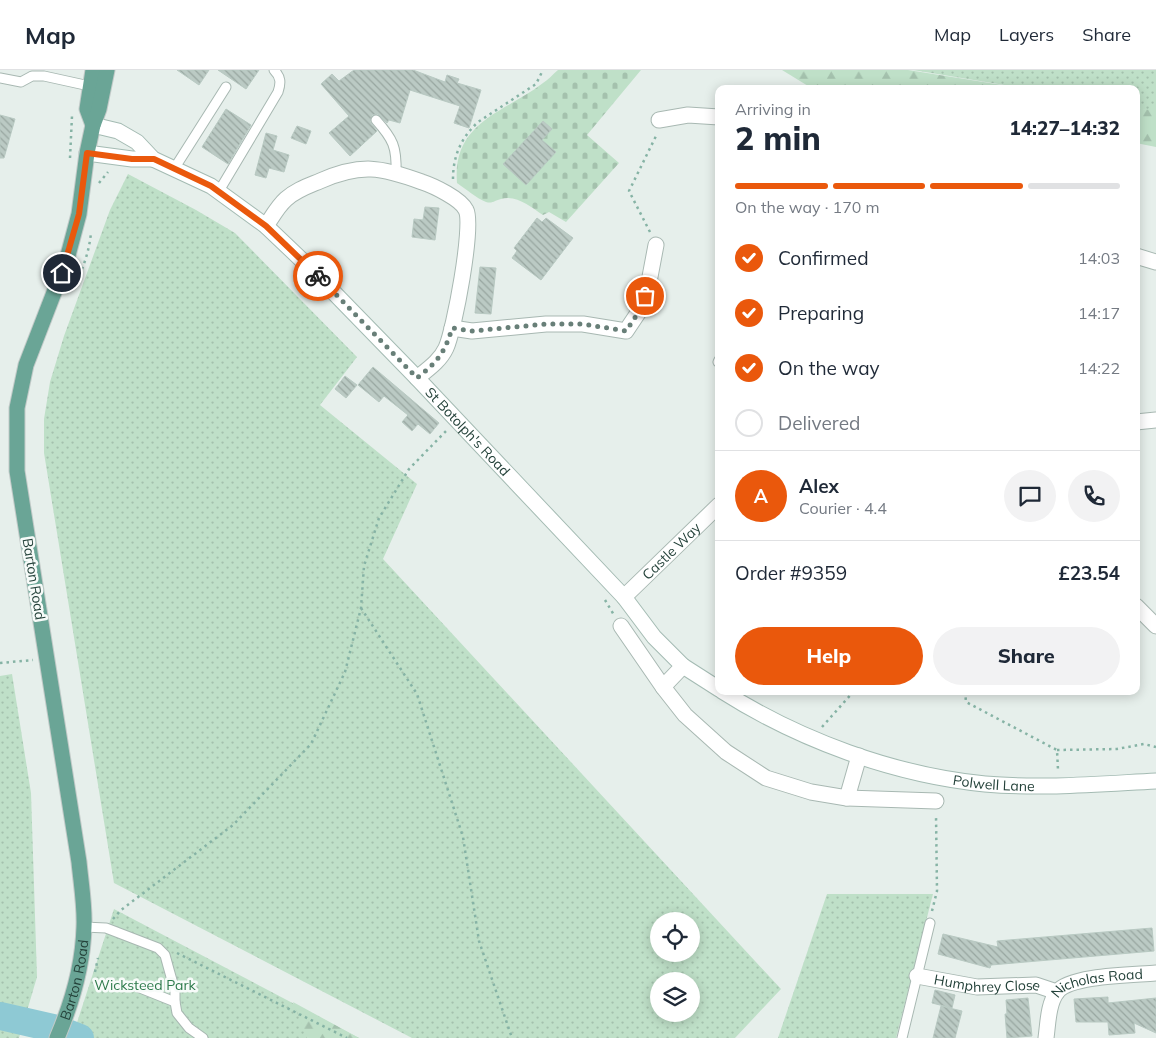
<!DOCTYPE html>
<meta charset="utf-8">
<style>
body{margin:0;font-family:Mulish,sans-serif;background:#f2f2f3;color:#1f2937;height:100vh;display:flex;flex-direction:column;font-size:19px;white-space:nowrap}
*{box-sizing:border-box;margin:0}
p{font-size:16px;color:#747a83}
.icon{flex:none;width:28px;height:28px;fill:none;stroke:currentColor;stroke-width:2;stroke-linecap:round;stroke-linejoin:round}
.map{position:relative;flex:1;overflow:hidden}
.sheet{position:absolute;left:715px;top:15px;width:425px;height:610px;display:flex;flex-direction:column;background:#fff;border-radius:10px;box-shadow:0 2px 12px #0003}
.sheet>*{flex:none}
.tools{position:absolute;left:650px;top:842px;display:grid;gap:10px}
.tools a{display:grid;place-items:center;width:50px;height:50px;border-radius:50%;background:#fff;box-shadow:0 2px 12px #0003;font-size:25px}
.pin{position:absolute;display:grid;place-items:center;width:42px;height:42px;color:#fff;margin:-21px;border:2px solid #fff;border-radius:50%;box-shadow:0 1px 5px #0007}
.courier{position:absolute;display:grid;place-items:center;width:50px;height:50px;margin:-25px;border:4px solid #ea580c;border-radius:50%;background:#fff;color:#222;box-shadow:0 1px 6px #0007}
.overview em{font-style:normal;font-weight:800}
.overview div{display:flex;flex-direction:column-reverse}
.overview{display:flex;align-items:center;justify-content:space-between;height:85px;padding:0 20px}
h1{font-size:32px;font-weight:800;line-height:38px}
.bar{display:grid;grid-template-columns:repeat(4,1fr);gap:8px 5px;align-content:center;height:60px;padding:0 20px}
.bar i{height:6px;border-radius:4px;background:#e0e1e3}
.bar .on{background:#ea580c}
.bar p{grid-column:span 4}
.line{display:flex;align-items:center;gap:12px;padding:0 20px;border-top:1px solid #e0e1e3}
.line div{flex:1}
.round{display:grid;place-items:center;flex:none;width:52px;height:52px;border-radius:26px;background:#f2f2f3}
ol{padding:0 20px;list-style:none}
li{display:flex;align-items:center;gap:15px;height:55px}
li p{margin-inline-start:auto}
li .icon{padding:5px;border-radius:50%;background:#ea580c;color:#fff;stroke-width:4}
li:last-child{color:#747a83}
li i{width:28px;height:28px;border:2px solid #e0e1e3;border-radius:50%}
.action{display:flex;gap:10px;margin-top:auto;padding:10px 20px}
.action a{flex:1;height:58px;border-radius:30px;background:#ea580c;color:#fff;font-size:20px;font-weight:800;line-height:58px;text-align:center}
.action a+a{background:#f2f2f3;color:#1f2937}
header{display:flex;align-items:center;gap:30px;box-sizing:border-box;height:70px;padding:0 25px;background:#fff;border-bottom:1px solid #e0e1e3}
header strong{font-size:24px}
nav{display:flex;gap:28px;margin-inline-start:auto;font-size:18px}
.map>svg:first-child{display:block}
.green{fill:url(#green-dots);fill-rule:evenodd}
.forest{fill:url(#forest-firs)}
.cemetery{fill:url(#cemetery-stones)}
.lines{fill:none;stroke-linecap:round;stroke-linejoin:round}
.river{stroke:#8ec9d4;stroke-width:28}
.building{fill:url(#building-back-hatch);stroke:#b8c9c2}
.lane-casing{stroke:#a8b8b2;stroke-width:11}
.street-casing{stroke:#a8b8b2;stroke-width:17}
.secondary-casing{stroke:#a4bbb3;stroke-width:17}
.primary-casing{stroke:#c2cac8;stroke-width:17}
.path{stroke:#86b3a5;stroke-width:2.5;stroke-dasharray:2.5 4;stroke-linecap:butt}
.lane{stroke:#fff;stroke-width:9}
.street{stroke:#fff;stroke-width:15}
.secondary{stroke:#fff;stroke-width:15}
.primary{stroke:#6aa596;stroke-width:15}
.done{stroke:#687f78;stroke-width:5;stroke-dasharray:0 9}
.route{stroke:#ea580c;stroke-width:6}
.labels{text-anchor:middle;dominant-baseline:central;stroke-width:5;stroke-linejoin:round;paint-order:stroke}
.street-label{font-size:14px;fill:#24423a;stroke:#f7fbf9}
.park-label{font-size:14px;fill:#2d7a4b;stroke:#f7fbf9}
</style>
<header>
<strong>Map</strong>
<nav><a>Map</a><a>Layers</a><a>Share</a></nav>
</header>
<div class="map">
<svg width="1156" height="968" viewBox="0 0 1156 968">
<defs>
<pattern id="green-dots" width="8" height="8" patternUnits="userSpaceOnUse" patternTransform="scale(1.25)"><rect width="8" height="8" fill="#bfe0c8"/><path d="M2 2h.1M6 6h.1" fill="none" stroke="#a4c1ad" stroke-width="1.8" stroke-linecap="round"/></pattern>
<pattern id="forest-firs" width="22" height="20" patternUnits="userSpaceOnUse" patternTransform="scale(1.25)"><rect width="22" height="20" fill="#bfe0c8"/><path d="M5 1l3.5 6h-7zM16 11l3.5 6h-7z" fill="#a4c1ad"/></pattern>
<pattern id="cemetery-stones" width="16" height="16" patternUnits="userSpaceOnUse" patternTransform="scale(1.25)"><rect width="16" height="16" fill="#bfe0c8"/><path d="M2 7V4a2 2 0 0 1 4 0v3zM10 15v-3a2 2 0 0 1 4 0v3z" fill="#a4c1ad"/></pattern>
<pattern id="building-back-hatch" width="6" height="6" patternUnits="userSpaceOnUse" patternTransform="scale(1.25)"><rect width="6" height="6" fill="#bbcac4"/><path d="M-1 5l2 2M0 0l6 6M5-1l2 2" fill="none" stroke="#98a6a0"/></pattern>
</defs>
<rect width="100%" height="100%" fill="#e6efeb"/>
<g class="green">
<polygon points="913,0 1156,0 1156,42 1136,38 1136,19 1029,19"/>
<path d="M128,104L196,140L235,163L357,287L320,335L417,414L383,489L781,919L735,968H412L114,813L44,383V349L50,312L64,266L110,140ZM691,851V884H659V851ZM691,911V944H659V911Z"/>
<polygon points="12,604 31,723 37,907 19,968 0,968 0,606"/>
<polygon points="827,824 933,824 896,968 778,968"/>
<polygon points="114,839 359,968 72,968"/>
</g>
<g class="forest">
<polygon points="782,0 908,0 1028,19 813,19"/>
<polygon points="1136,38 1156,41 1156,77 1136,73"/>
<polygon points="293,932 359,968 307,968"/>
</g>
<path class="cemetery" d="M558,0H641L587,65L619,93L566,152L549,142L543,145C531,137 516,124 501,129C495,130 493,134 486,132C476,128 466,119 457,113C452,52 504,43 543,13C548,10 553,4 558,0Z"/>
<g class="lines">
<polyline class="river" points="0,946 57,959 80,968"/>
</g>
<g class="building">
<polygon points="177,0 209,0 199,15"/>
<polygon points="218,0 259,0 246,19"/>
<polygon points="354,0 413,0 445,12 447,5 459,9 457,13 481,20 469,58 454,53 460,36 410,20 400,53 389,50 387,53 378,44 372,45 370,52 377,61 350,86 329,63 349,46 321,14 332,4 339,11"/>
<polygon points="226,39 251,55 228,94 202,77"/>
<polygon points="0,45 15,49 4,88 0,88"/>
<polygon points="543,51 552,59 542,70 556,82 526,115 503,94"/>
<polygon points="297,56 311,61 306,74 291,68"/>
<polygon points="266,63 277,66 273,80 289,85 284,102 269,98 266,108 255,105"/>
<polygon points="425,137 439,138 435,170 412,167 414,149 423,150"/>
<polygon points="537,148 542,152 546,148 573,168 541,210 512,188 517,181 514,178"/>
<polygon points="480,197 496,198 491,244 475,243"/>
<polygon points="373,297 439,353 430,364 418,354 412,361 402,352 408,345 384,326 379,332 358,315"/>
<polygon points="345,306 357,315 346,328 335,319"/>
<polygon points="1152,858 1154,881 991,895 990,898 938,884 943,864 998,877 997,871"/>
<polygon points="935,920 955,925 952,938 932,933"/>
<polygon points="1108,927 1108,933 1156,928 1156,963 1134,953 1135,963 1109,965 1108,952 1076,952 1074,929"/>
<polygon points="1028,928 1032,966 1007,968 1005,944 1007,944 1006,930"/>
<polygon points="941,936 962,941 955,968 933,968"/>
</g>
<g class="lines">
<defs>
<g id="lane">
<polyline points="0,8 21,12 32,6 44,6 94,17"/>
<path d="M376,50C393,69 397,77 396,103"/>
<polyline points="174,99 226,17"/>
<path d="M219,121L278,22C281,13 281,7 274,0"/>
<polyline points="718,292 719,290"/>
<polyline points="84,857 106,858 158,878 165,885 168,896 175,921 175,932 177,943 189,958 203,968"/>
<polyline points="135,916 175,932"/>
<polyline points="902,968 930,853"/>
</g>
<g id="street">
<polyline points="659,50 688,45 719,47"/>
<path d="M266,156C272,147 278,136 286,129C296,120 308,116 320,111C361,93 381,97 422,112C434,116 461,129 466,140C474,155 454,261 446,278C440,291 428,299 417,308"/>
<polyline points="1136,186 1156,192"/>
<polyline points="452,258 472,261 546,254 583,254 626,261 640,240 649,212 656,175"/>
<polyline points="1136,352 1156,350"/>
<path id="s1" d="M624,527L719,435"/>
<polyline points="1136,536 1156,556"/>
<polyline points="621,556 663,617 685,645 726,682 766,708 811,722 847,728 936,731"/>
<polyline points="663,617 683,596"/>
<polyline points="847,728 859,686"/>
<path id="s2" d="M917,906L977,917L1036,915L1057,922"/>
<path id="s3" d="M1046,968C1048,954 1048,934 1057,922C1070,905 1134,905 1156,903"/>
</g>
<g id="secondary">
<path id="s4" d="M93,55L118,61L137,72L153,89L211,116L266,156L308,196L417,308L624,527L654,567L683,596L719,619"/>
<polyline points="87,83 132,89 153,89"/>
<path id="s5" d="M722,621C799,670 894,705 985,714C1042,719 1099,714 1156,711"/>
</g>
<g id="primary">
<polyline points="93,55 87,39 93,0"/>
<path id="s6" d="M57,968C72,933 83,895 84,857C85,836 81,813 79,792L17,401V338L26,295L67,189L79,144L87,83L93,55L99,39L107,0"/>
</g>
</defs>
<use href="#lane" class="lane-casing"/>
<use href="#street" class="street-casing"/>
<use href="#secondary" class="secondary-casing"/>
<use href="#primary" class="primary-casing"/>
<g class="path">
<polyline points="70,88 72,46"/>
<path d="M453,109C453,86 461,68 478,52L536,14L543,0"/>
<polyline points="99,113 108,102"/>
<polyline points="650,162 629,121 657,64"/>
<path d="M74,217C83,199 89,182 91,163"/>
<polyline points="605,530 614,545"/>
<polyline points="361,538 417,624 463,767 479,871 512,968"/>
<polyline points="0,593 33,590"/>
<polyline points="965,621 966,632 1057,680 1058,700"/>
<polyline points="822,657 854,621"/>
<polyline points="1057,680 1117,679 1144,674 1156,677"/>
<polyline points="932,841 937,821 936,745"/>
<polyline points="113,849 121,840 233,755 311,674 345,602 361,538 364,496 379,448 409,399 447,360"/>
<polyline points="177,883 347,968"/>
<polyline points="95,902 98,888"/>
</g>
<use href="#lane" class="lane"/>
<use href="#street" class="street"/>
<use href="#secondary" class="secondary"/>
<use href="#primary" class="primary"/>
</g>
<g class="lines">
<path class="done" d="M318,206L417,308C437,292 445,283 452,258L472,261L546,254H583L626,261L640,240L645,226"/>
<polyline class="route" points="62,203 79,144 87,83 132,89 154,89 211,116 266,156 318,206"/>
</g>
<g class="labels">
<g class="street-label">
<text stroke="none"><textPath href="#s4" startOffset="491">St Botolph's Road</textPath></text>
<text stroke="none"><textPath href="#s1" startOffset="66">Castle Way</textPath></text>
<text transform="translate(34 509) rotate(81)">Barton Road</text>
<text stroke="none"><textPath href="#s5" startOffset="290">Polwell Lane</textPath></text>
<text stroke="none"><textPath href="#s6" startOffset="61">Barton Road</textPath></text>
<text stroke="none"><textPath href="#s2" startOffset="71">Humphrey Close</textPath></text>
<text stroke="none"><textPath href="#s3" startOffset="90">Nicholas Road</textPath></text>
</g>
<g class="park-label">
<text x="145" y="915">Wicksteed Park</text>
</g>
</g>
</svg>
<div class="tools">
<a><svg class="icon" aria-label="locate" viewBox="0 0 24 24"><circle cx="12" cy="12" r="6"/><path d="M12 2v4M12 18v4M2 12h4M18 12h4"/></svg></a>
<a><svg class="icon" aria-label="layers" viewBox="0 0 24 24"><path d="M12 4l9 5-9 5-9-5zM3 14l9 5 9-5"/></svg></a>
</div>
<div class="pin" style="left:645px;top:226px;background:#ea580c"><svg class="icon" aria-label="bag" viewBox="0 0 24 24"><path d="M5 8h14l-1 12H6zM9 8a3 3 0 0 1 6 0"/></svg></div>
<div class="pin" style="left:62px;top:203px;background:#1f2937"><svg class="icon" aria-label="home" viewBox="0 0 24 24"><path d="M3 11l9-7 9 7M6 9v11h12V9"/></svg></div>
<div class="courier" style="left:318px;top:206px"><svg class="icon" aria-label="bike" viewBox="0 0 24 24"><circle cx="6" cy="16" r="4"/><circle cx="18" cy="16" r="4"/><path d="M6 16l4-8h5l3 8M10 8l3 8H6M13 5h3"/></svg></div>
<section class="sheet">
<div class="overview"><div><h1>2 min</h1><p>Arriving in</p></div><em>14:27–14:32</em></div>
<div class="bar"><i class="on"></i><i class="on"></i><i class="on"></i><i></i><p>On the way · 170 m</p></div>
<ol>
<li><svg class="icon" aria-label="check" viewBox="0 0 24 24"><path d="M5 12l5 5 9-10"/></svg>Confirmed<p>14:03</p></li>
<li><svg class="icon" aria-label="check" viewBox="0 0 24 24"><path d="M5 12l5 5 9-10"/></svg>Preparing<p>14:17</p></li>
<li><svg class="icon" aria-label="check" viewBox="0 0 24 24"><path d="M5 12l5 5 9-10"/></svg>On the way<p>14:22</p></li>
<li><i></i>Delivered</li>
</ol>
<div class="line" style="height:90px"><b class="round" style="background:#ea580c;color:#fff">A</b><div><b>Alex</b><p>Courier · 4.4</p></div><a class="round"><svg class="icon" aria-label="chat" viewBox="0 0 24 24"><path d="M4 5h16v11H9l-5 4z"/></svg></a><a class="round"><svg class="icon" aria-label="phone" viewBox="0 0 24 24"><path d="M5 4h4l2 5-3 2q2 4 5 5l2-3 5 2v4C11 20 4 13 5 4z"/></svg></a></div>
<div class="line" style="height:65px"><div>Order #9359</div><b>£23.54</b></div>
<div class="action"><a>Help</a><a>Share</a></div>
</section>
</div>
